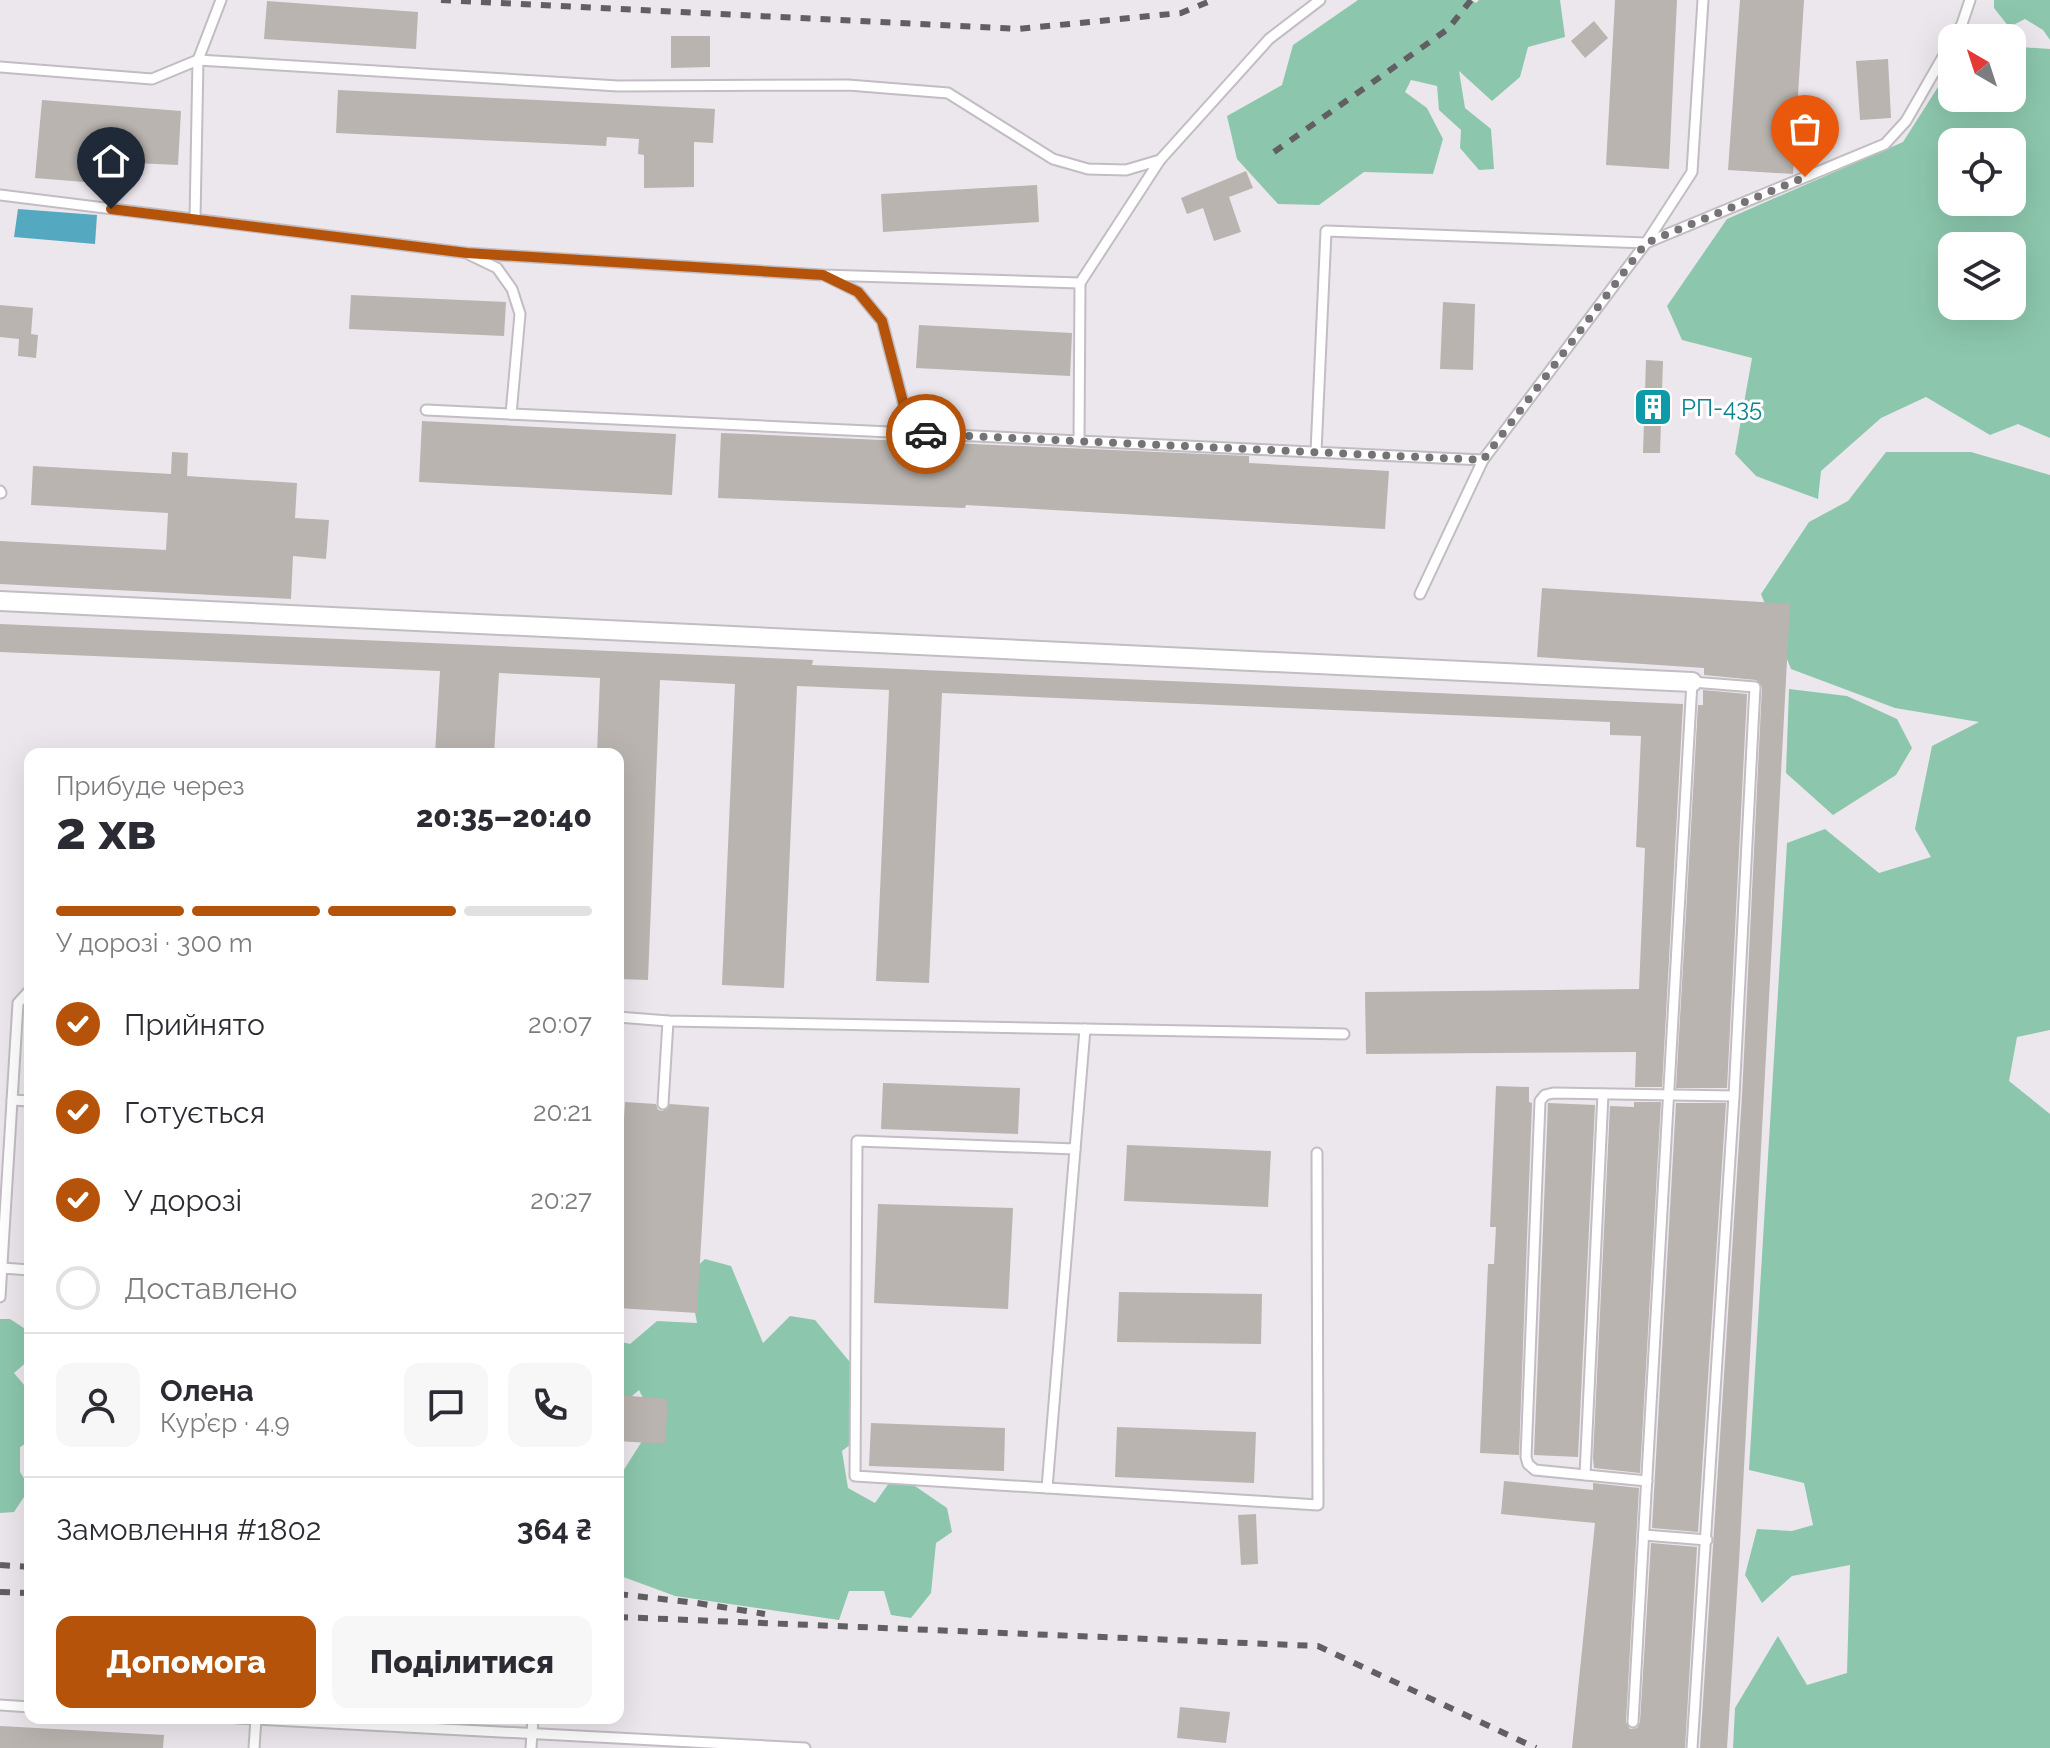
<!DOCTYPE html>
<html lang="uk">
<meta charset="utf-8">
<style>
body{margin:0;font-family:Raleway,sans-serif;background:#f7f7f7;color:#2b2b33;height:100vh;display:flex;flex-direction:column;font-size:30px;white-space:nowrap}
*{box-sizing:border-box;margin:0}
p{font-size:26px;color:#7c7c81}
.icon{flex:none;width:44px;height:44px;fill:none;stroke:currentColor;stroke-width:2;stroke-linecap:round;stroke-linejoin:round}
.map{position:relative;flex:1;overflow:hidden}
.drawer{position:absolute;left:24px;top:748px;width:600px;height:976px;display:flex;flex-direction:column;background:#fff;border-radius:16px;box-shadow:0 8px 32px #0002}
.drawer>*{flex:none}
.needle{width:52px;rotate:321deg}
.fabs{position:absolute;left:1938px;top:24px;display:grid;gap:16px}
.fabs a{display:grid;place-items:center;width:88px;height:88px;border-radius:16px;background:#fff;box-shadow:0 8px 32px #0002;font-size:40px}
.pin{position:absolute;display:grid;place-items:center;width:68px;height:68px;color:#fff;margin:-82px -34px;border-radius:50% 50% 50% 0;rotate:-45deg;box-shadow:0 0 8px #0007}
.pin .icon{rotate:45deg}
.courier{position:absolute;display:grid;place-items:center;width:80px;height:80px;margin:-40px;border:6px solid #b45309;border-radius:50%;background:#fff;color:#222;box-shadow:0 2px 10px #0007}
.headline em{font-style:normal;font-weight:800}
.headline div{display:flex;flex-direction:column-reverse}
.headline{display:flex;align-items:center;justify-content:space-between;height:136px;padding:0 32px}
h1{font-size:52px;font-weight:800;line-height:60px}
.bar{display:grid;grid-template-columns:repeat(4,1fr);gap:12px 8px;align-content:center;height:96px;padding:0 32px}
.bar i{height:10px;border-radius:6px;background:#e1e1e2}
.bar .current{background:#b45309}
.bar p{grid-column:span 4}
.line{display:flex;align-items:center;gap:20px;padding:0 32px;border-top:2px solid #e1e1e2}
.line div{flex:1}
.round{display:grid;place-items:center;flex:none;width:84px;height:84px;border-radius:16px;background:#f7f7f7}
ol{padding:0 32px;list-style:none}
li{display:flex;align-items:center;gap:24px;height:88px}
li p{margin-inline-start:auto}
li .icon{padding:8px;border-radius:50%;background:#b45309;color:#fff;stroke-width:4}
li:last-child{color:#7c7c81}
li i{width:44px;height:44px;border:4px solid #e1e1e2;border-radius:50%}
.button{display:flex;gap:16px;margin-top:auto;padding:16px 32px}
.button a{flex:1;height:92px;border-radius:16px;background:#b45309;color:#fff;font-size:32px;font-weight:800;line-height:92px;text-align:center}
.button a+a{background:#f7f7f7;color:#2b2b33}
.map>svg:first-child{display:block}
.green{fill:#8cc7ad;fill-rule:evenodd}
.water{fill:#54a8bf}
.building{fill:#b9b4af}
.lines{fill:none;stroke-linecap:round;stroke-linejoin:round}
.service-casing{stroke:#c2bdc3;stroke-width:13}
.minor-casing{stroke:#c2bdc3;stroke-width:22}
.service{stroke:#fff;stroke-width:9}
.minor{stroke:#fff;stroke-width:18}
.rail{stroke:#625f62;stroke-width:6;stroke-dasharray:10 10;stroke-linecap:butt}
.done{stroke:#767376;stroke-width:8;stroke-dasharray:0 14.4}
.route{stroke:#b45309;stroke-width:10}
.labels{text-anchor:middle;dominant-baseline:central;stroke-width:6;stroke-linejoin:round;paint-order:stroke}
.culture-label{font-size:24px;fill:#0d838f;stroke:#fff;text-anchor:start}
</style>
<div class="map">
<svg width="2050" height="1748" viewBox="0 0 2050 1748">
<rect width="100%" height="100%" fill="#ece7ec"/>
<g class="green">
<polygon points="1358,0 1471,0 1476,3 1479,0 1560,0 1565,37 1528,47 1520,77 1492,101 1459,71 1465,108 1491,129 1494,169 1479,170 1460,148 1461,130 1439,110 1437,86 1411,80 1405,92 1427,108 1443,139 1433,174 1364,172 1319,205 1278,204 1237,159 1227,116 1282,85 1293,45"/>
<polygon points="1994,0 2050,0 2050,40 2043,30 2025,19 2009,27 1994,8"/>
<path d="M2020,47L2050,49V438L2018,424L1990,435L1926,397L1881,418L1821,471L1818,499L1756,476L1735,454L1752,358L1682,340L1667,306L1727,219L1903,142L1952,65V98H2012V79ZM1952,142H2012V202H1952ZM2012,246V306H1952V246Z"/>
<polygon points="1886,452 1971,452 2050,475 2050,1030 2017,1037 2009,1081 2050,1114 2050,1748 1733,1748 1735,1708 1778,1636 1807,1685 1847,1673 1850,1565 1792,1576 1762,1603 1745,1575 1757,1529 1792,1531 1813,1525 1804,1483 1749,1470 1787,843 1825,829 1879,873 1931,857 1915,829 1932,746 1979,722 1895,708 1791,669 1761,594 1809,522 1848,501"/>
<polygon points="1789,689 1847,696 1897,719 1912,748 1896,775 1833,815 1786,773"/>
<polygon points="705,1259 731,1266 763,1343 790,1316 815,1320 854,1367 860,1437 842,1451 848,1488 875,1503 889,1483 912,1484 947,1508 952,1532 936,1543 931,1593 911,1618 891,1615 884,1591 849,1591 839,1620 675,1596 618,1575 618,1479 644,1438 661,1434 639,1390 618,1408 618,1341 630,1344 657,1321 697,1323 688,1275"/>
<polygon points="0,1319 10,1319 30,1332 30,1359 14,1373 30,1392 30,1441 20,1447 20,1472 30,1488 14,1512 0,1513"/>
</g>
<polygon class="water" points="18,209 97,215 95,244 14,237"/>
<g class="building">
<polygon points="1615,0 1677,0 1669,169 1606,165"/>
<polygon points="1740,0 1804,0 1793,174 1728,170"/>
<polygon points="267,1 418,12 416,49 264,39"/>
<polygon points="1594,21 1608,38 1585,58 1571,41"/>
<polygon points="671,36 710,36 710,67 671,68"/>
<polygon points="1888,59 1891,118 1860,120 1856,61"/>
<polygon points="338,90 715,109 713,143 694,142 694,187 644,188 644,155 638,154 639,139 607,137 606,146 336,133"/>
<polygon points="42,100 181,111 178,165 135,163 134,186 35,178"/>
<polygon points="1246,171 1253,188 1229,197 1241,232 1214,241 1203,208 1187,214 1181,198"/>
<polygon points="1037,185 1039,222 883,232 881,194"/>
<polygon points="351,295 506,302 504,336 349,329"/>
<polygon points="1443,302 1475,304 1473,370 1440,369"/>
<polygon points="0,305 33,308 31,334 38,335 36,358 18,356 19,339 0,337"/>
<polygon points="919,325 1072,333 1070,376 916,368"/>
<polygon points="1646,360 1663,361 1660,453 1643,453"/>
<polygon points="422,421 676,434 672,495 419,482"/>
<polygon points="721,433 1249,456 1249,463 1389,471 1385,529 966,505 965,508 718,498"/>
<polygon points="172,452 188,453 187,476 297,483 295,518 329,520 326,559 293,556 291,599 0,584 0,541 166,550 168,513 31,505 33,466 171,474"/>
<polygon points="1542,588 1790,604 1739,1562 1727,1748 1700,1748 1742,1096 1762,687 1756,680 1704,675 1704,668 1537,657"/>
<polygon points="0,624 813,660 812,665 1683,704 1662,1087 1635,1087 1636,1052 1366,1054 1365,992 1639,989 1645,848 1636,847 1641,736 1610,735 1610,722 942,693 929,983 876,981 889,690 797,686 784,988 722,985 735,684 660,680 648,980 618,979 618,754 597,754 600,678 499,673 494,754 435,754 440,671 0,652"/>
<polygon points="1703,690 1747,694 1727,1088 1676,1088 1698,705 1703,705"/>
<polygon points="883,1083 1020,1088 1018,1134 881,1129"/>
<polygon points="1496,1086 1529,1087 1529,1102 1532,1103 1519,1455 1480,1453 1488,1264 1494,1264 1496,1227 1490,1227"/>
<polygon points="625,1102 656,1104 658,1110 663,1111 670,1104 709,1107 697,1313 618,1308 618,1215"/>
<polygon points="1634,1102 1661,1102 1640,1473 1594,1468 1593,1458 1610,1106 1634,1107"/>
<polygon points="1548,1103 1595,1105 1578,1457 1534,1455"/>
<polygon points="1676,1103 1726,1103 1698,1532 1652,1528"/>
<polygon points="1127,1145 1271,1151 1268,1207 1124,1201"/>
<polygon points="878,1204 1013,1208 1008,1309 874,1303"/>
<polygon points="1119,1292 1262,1294 1261,1344 1117,1342"/>
<polygon points="618,1395 668,1399 665,1444 618,1441"/>
<polygon points="871,1423 1005,1428 1004,1471 869,1466"/>
<polygon points="1117,1427 1256,1432 1254,1483 1115,1477"/>
<polygon points="1504,1481 1593,1490 1593,1483 1639,1488 1626,1722 1630,1729 1637,1728 1640,1722 1651,1543 1697,1547 1685,1748 1572,1748 1595,1523 1501,1514"/>
<polygon points="1256,1514 1258,1564 1241,1565 1238,1515"/>
<polygon points="1180,1707 1230,1712 1226,1743 1177,1738"/>
<polygon points="0,1726 164,1735 163,1748 0,1748"/>
</g>
<g class="lines">
<defs>
<g id="service">
<polyline points="1954,38 1962,24 1970,0"/>
<polyline points="0,67 152,79 198,60 618,86 848,85 948,93 1053,159 1088,169 1126,170 1160,160"/>
<polyline points="0,195 467,253 823,275 1080,283"/>
<polyline points="195,219 198,60 221,0"/>
<polyline points="470,255 497,268 512,289 520,314 511,414"/>
<polyline points="826,276 858,292 882,321 911,433"/>
<polyline points="426,410 1483,460"/>
<polyline points="1079,441 1080,283 1160,160 1269,39 1320,0"/>
<polyline points="1316,452 1326,231 1646,243 1885,144 1906,121 1952,41"/>
<polyline points="0,491 1,493"/>
<polyline points="1420,594 1483,460 1646,243 1692,172 1703,0"/>
<polyline points="618,1017 668,1021 1344,1034"/>
<polyline points="12,1100 30,1101"/>
<polyline points="663,1104 668,1021"/>
<polyline points="1075,1149 857,1141 855,1476 1318,1505 1317,1153"/>
<polyline points="2,1268 30,1270"/>
<polyline points="0,1297 18,1003 30,990"/>
<polyline points="1585,1475 1603,1094"/>
<polyline points="1647,1481 1535,1470 1528,1464 1526,1457 1540,1101 1545,1095 1553,1093 1734,1096"/>
<polyline points="1047,1488 1085,1029"/>
<polyline points="1644,1535 1707,1540"/>
<polyline points="0,1705 30,1707"/>
<polyline points="236,1718 805,1748"/>
<polyline points="1633,1722 1692,682 1755,687 1734,1096 1692,1748"/>
<polyline points="254,1748 256,1719"/>
<polyline points="531,1748 533,1718"/>
</g>
<polyline id="minor" points="0,601 1692,682"/>
</defs>
<use href="#service" class="service-casing"/>
<use href="#minor" class="minor-casing"/>
<use href="#service" class="service"/>
<use href="#minor" class="minor"/>
<g class="rail">
<polyline points="441,0 1018,29 1181,13 1213,0"/>
<polyline points="1274,152 1448,29 1471,0"/>
<polyline points="0,1565 30,1567"/>
<polyline points="0,1592 30,1593"/>
<polyline points="618,1594 697,1603 765,1614"/>
<polyline points="618,1617 1318,1646 1536,1748"/>
</g>
</g>
<g class="lines">
<polyline class="done" points="926,434 1483,460 1646,243 1805,177"/>
<polyline class="route" points="111,209 467,253 823,275 858,292 882,321 911,433 926,434"/>
</g>
<defs>
<symbol id="building-square" viewBox="-11 -11 22 22"><rect x="-9" y="-9" width="18" height="18" rx="4" fill="#0f9aa8" stroke="#fff"/><path d="M-4-6H4V6H1V3H-1V6H-4ZM-2.5-4.3h1.7v1.8h-1.7ZM.8-4.3h1.7v1.8H.8ZM-2.5-1h1.7V.8h-1.7ZM.8-1h1.7V.8H.8Z" fill="#fff"/></symbol>
</defs>
<g fill-rule="evenodd">
<use href="#building-square" x="1631" y="385" width="44" height="44"/>
</g>
<g class="labels">
<g class="culture-label">
<text x="1681" y="407">РП-435</text>
</g>
</g>
</svg>
<div class="fabs">
<a><svg class="needle" viewBox="-14 -14 28 28"><path d="M0-13l5 13h-10z" fill="#e53935"/><path d="M0 13l5-13h-10z" fill="#7c7c81"/></svg></a>
<a><svg class="icon" aria-label="locate" viewBox="0 0 24 24"><circle cx="12" cy="12" r="6"/><path d="M12 2v4M12 18v4M2 12h4M18 12h4"/></svg></a>
<a><svg class="icon" aria-label="layers" viewBox="0 0 24 24"><path d="M12 4l9 5-9 5-9-5zM3 14l9 5 9-5"/></svg></a>
</div>
<div class="pin" style="left:1805px;top:177px;background:#ea580c"><svg class="icon" aria-label="bag" viewBox="0 0 24 24"><path d="M5 8h14l-1 12H6zM9 8a3 3 0 0 1 6 0"/></svg></div>
<div class="pin" style="left:111px;top:209px;background:#1f2937"><svg class="icon" aria-label="home" viewBox="0 0 24 24"><path d="M3 11l9-7 9 7M6 9v11h12V9"/></svg></div>
<div class="courier" style="left:926px;top:434px"><svg class="icon" aria-label="car" viewBox="0 0 24 24"><path d="M5 17H2v-5l4-1 3-4h7l3 4 3 1v5h-3M9 17h6M6 11h13"/><circle cx="7" cy="17" r="2"/><circle cx="17" cy="17" r="2"/></svg></div>
<section class="drawer">
<div class="headline"><div><h1>2 хв</h1><p>Прибуде через</p></div><em>20:35–20:40</em></div>
<div class="bar"><i class="current"></i><i class="current"></i><i class="current"></i><i></i><p>У дорозі · 300 m</p></div>
<ol>
<li><svg class="icon" aria-label="check" viewBox="0 0 24 24"><path d="M5 12l5 5 9-10"/></svg>Прийнято<p>20:07</p></li>
<li><svg class="icon" aria-label="check" viewBox="0 0 24 24"><path d="M5 12l5 5 9-10"/></svg>Готується<p>20:21</p></li>
<li><svg class="icon" aria-label="check" viewBox="0 0 24 24"><path d="M5 12l5 5 9-10"/></svg>У дорозі<p>20:27</p></li>
<li><i></i>Доставлено</li>
</ol>
<div class="line" style="height:144px"><a class="round"><svg class="icon" aria-label="person" viewBox="0 0 24 24"><circle cx="12" cy="8" r="4"/><path d="M4 21q1-7 8-7t8 7"/></svg></a><div><b>Олена</b><p>Кур’єр · 4.9</p></div><a class="round"><svg class="icon" aria-label="chat" viewBox="0 0 24 24"><path d="M4 5h16v11H9l-5 4z"/></svg></a><a class="round"><svg class="icon" aria-label="phone" viewBox="0 0 24 24"><path d="M5 4h4l2 5-3 2q2 4 5 5l2-3 5 2v4C11 20 4 13 5 4z"/></svg></a></div>
<div class="line" style="height:104px"><div>Замовлення #1802</div><b>364 ₴</b></div>
<div class="button"><a>Допомога</a><a>Поділитися</a></div>
</section>
</div>
